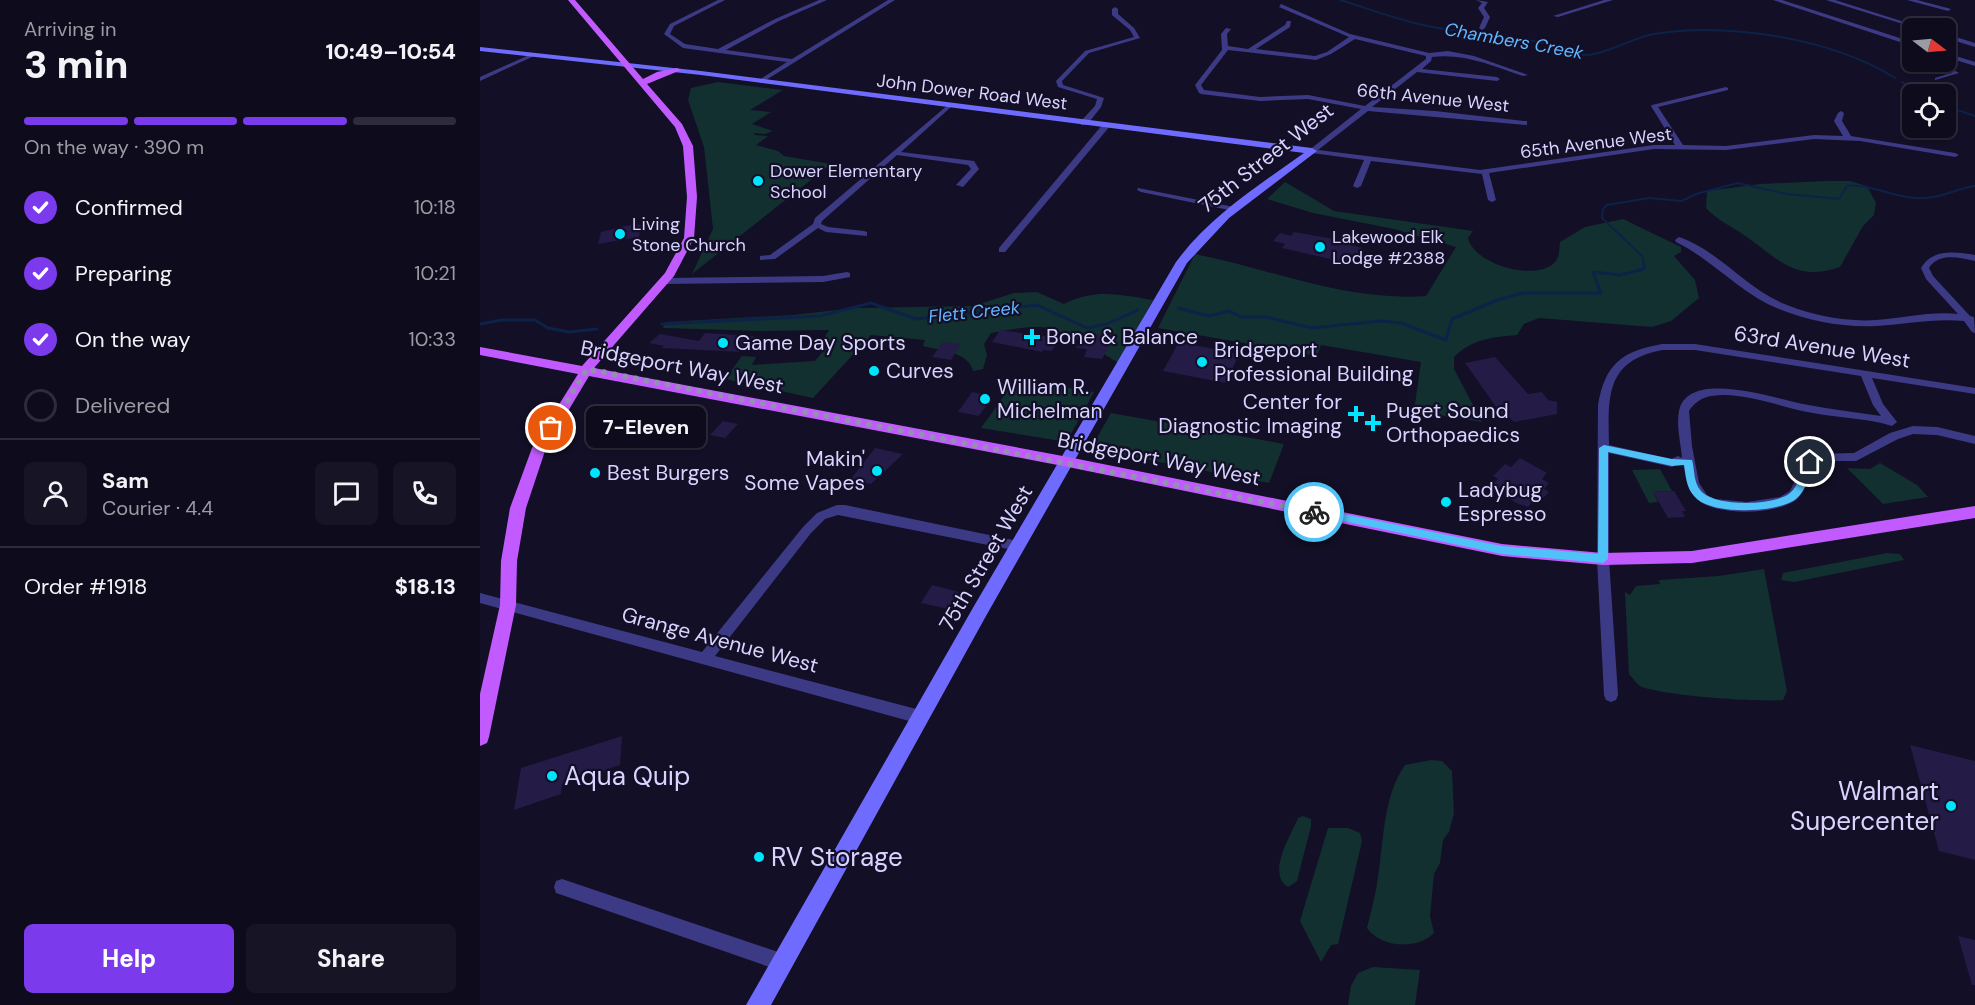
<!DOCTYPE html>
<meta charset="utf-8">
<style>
body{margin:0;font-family:"DM Sans",sans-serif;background:#171425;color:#f1f3f6;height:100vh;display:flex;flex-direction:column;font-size:22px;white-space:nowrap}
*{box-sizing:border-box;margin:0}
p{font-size:20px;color:#9b9ba3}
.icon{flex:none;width:33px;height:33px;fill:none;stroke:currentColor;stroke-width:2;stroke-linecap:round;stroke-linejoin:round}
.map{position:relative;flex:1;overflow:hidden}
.sheet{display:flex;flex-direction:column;background:#0e0b1c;width:480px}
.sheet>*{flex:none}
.needle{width:39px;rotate:106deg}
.tools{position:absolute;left:1422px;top:18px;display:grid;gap:12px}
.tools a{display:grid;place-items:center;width:54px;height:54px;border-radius:9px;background:#0e0b1c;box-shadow:0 2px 4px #0004,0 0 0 2px #2e2b3b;font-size:30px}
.pin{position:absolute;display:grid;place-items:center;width:51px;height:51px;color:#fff;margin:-26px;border:3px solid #fff;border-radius:50%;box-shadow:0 2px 6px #0007}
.courier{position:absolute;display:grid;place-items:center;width:60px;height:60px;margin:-30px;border:4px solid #4fc3f7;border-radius:50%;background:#fff;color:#222;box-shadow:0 2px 8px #0007}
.bubble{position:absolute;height:42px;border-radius:9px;background:#0e0b1c;box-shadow:0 2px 4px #0004,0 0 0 2px #2e2b3b;font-size:20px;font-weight:800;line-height:42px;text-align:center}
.headline em{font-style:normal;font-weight:800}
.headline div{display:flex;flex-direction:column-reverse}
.headline{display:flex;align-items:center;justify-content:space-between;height:102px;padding:0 24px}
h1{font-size:39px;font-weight:800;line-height:45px}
.bar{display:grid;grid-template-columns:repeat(4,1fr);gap:9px 6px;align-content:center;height:72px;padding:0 24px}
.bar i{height:8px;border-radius:4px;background:#2e2b3b}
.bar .on{background:#7c3aed}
.bar p{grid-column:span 4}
.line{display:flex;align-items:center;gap:15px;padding:0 24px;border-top:2px solid #2e2b3b}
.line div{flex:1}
.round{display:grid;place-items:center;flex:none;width:63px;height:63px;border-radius:9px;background:#171425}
ol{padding:0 24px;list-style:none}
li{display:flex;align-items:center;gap:18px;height:66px}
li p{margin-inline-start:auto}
li .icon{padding:6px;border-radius:50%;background:#7c3aed;color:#fff;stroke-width:4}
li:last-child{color:#9b9ba3}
li i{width:33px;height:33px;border:3px solid #2e2b3b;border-radius:50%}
.primary-button{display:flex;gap:12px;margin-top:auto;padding:12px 24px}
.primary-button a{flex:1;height:69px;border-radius:9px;background:#7c3aed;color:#fff;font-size:24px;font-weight:800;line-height:69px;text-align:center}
.primary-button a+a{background:#171425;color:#f1f3f6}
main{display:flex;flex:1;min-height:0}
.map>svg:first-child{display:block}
.green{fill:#12302f}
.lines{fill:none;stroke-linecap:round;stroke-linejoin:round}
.stream-far1{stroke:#0c2248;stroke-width:2}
.stream{stroke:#0c2248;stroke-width:3}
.building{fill:#241b47}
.street{fill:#3d3a85;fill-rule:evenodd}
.secondary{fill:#6f6bff;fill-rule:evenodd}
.primary{fill:#c25bff;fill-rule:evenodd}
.route{fill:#4fc3f7}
.done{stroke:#948fb3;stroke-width:6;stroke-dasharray:0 10.8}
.poi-dot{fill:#00e5ff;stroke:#130f26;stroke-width:2}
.labels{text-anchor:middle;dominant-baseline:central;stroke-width:4.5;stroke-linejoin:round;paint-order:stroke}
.far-water-label{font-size:18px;font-style:italic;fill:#62b6ff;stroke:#130f26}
.far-street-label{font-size:18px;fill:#d9d4ff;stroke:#130f26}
.far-poi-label{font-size:18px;fill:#d9d4ff;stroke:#130f26;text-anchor:start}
.street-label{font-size:21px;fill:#d9d4ff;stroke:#130f26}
.poi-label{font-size:21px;fill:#d9d4ff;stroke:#130f26;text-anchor:start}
.near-poi-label{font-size:26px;fill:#d9d4ff;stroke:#130f26;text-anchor:start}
</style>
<main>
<section class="sheet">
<div class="headline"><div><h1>3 min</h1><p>Arriving in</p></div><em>10:49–10:54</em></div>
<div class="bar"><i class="on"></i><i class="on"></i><i class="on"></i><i></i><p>On the way · 390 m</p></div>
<ol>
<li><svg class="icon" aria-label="check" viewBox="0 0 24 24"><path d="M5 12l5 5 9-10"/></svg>Confirmed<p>10:18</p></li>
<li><svg class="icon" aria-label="check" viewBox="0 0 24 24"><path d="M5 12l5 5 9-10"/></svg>Preparing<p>10:21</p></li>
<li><svg class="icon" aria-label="check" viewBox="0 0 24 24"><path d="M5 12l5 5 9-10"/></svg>On the way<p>10:33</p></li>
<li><i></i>Delivered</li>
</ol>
<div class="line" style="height:108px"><a class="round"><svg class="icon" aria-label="person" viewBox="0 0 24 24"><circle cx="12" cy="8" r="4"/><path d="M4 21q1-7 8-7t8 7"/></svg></a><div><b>Sam</b><p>Courier · 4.4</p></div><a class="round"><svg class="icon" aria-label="chat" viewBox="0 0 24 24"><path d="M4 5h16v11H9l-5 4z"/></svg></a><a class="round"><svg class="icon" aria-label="phone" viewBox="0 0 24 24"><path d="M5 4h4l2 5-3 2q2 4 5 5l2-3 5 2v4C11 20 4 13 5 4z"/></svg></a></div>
<div class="line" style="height:78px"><div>Order #1918</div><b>$18.13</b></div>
<div class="primary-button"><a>Help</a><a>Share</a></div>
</section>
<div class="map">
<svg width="1495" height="1005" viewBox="0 0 1495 1005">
<rect width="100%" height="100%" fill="#130f26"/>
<g class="green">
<polygon points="238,82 303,90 270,110 291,112 272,124 293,131 285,134 274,133 275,135 288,136 276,145 298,151 304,156 351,164 212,274 233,229 224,147 208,100 211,88"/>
<path d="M1345,181H1370L1387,186L1396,203L1394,215L1383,226L1360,267C1316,283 1297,258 1264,235C1251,226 1237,220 1226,208L1227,191L1280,184Z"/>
<path d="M805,182L854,211L993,231L988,238C994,264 1052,281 1073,264C1080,258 1079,250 1080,242L1105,227L1143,219L1201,247V252L1194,256L1215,280L1219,298L1191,321L1172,327L1059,318L1044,324L1037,335C1013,337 992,339 974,357V369L1002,422L934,411L941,362L841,345L837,356L678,328L715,254C791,269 867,302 946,296L976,247L914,229L833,213L787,199Z"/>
<path d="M557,292L584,304C616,288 639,295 673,300L639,363C617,350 596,337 572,329C554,324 529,330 511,333L504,344L507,355L503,369L493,371C489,352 459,350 443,346L445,340L391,335L333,398L245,379L262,356L276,357L272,365L335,361L351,342L343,340L349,330L281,331L183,328L185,322L313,315L375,308L493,306L534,293Z"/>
<polygon points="536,379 614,392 591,434 581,441 501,428"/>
<polygon points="631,413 804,444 789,483 621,451 614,443"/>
<polygon points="1400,463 1437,485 1448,497 1403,504 1367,468 1390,469"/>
<polygon points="1180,469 1192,491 1173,492 1178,502 1169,503 1152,470"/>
<polygon points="1407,553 1420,554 1424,560 1314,582 1301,580 1303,573"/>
<path d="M1284,569L1307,691L1303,700C1274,702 1189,696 1162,687C1157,685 1153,678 1149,674L1145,592L1150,595L1156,586L1180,584L1179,580L1239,576Z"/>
<path d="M951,760L962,761L972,771L974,813L969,832L963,840L960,863L954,874L950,916L954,933C937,950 901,948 887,928C891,911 896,894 898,877C904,840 903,796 925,765Z"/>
<path d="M823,816L831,819V826L817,881L808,887C786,874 811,835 818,818Z"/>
<polygon points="848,828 868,828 880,833 882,841 858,944 851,945 841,962 820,921"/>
<polygon points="893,967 940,970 935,1005 868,1005 871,986 878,973"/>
</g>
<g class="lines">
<g class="stream-far1">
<path d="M860,0C887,8 915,19 943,25C983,34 1025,35 1065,43C1078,45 1095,56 1109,55C1131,52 1152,38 1174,34C1247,22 1351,38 1415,78"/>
<polyline points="1422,82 1442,94"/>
<polyline points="1466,106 1495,116"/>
<path d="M1164,266L1163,257L1122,218L1123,209L1127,205L1169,198L1202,201L1216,194L1258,183L1307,194L1359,199L1367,186C1392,184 1412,197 1436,198C1458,200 1474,189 1495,186"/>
</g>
<g class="stream">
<polyline points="698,308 729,316 749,311 761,317 786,317 832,328 900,321 921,323 966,340 972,319 1017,300 1043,293 1121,293 1113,272 1140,275 1164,269 1164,265"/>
<polyline points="0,324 22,320 55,320 68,328 89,332 117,329"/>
<polyline points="182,324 340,316 391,303 436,319 557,305 607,328 627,324 658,310"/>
</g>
</g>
<g class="building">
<polygon points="154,224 161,225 159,237 118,244 121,232"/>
<polygon points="814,232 866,241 864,243 882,248 872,263 863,262 802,248 805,244 793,241 800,233 811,236"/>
<polygon points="520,330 580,338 572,351 563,350 562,352 512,342"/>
<polygon points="605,332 634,337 622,359 604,357 607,349 596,348"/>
<polygon points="225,333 274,336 262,352 181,348 184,346 169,343 180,334 219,341"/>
<polygon points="463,342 481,344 471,360 452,357"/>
<polygon points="699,342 759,354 746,383 683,371"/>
<polygon points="1015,357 1048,394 1062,392 1068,400 1077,402 1077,414 1034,422 1026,414 1022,415 985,363"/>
<polygon points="492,392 513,396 499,416 478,412"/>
<polygon points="156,408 162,432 141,439 140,434 122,430 112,433 111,422 139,411 140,413"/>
<polygon points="243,421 258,424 245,438 230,435"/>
<polygon points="395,448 423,454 391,484 370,480"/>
<polygon points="1040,458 1067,473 1062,479 1069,483 1064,489 1069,492 1061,500 1056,498 1048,507 1036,503 1011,486 1018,479 1013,476 1025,464 1031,467"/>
<polygon points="1194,491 1206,511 1202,511 1205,517 1188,518 1173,492"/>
<polygon points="452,585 479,592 468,609 441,603"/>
<polygon points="142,736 140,765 82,784 81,794 34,810 41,768"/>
<polygon points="1430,745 1495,761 1495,860 1459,851"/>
<polygon points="1478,936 1495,940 1495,985 1492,985"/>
</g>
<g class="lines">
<g class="street">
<polygon points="238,0 245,0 194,26 190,34 205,44 238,49 295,19 339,0 347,0 299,21 246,50 312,59 408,0 415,0 281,83 279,82 279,80 307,62 203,48 184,34 190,24"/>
<polygon points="996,0 1008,2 1004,8 1010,17 1005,28 1002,30 999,28 1004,17 998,8 1002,3"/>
<polygon points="1124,0 1133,0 1078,17 1073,16"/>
<polygon points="1293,0 1302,0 1432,42 1432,46"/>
<polygon points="1346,0 1355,0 1443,28 1436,28"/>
<polygon points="1427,0 1437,0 1471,9 1468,11"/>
<path d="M801,4L870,34L949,53L968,51L994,56L1048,75L1043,76C1013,66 984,53 952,57L951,61L942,69L1017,77L1020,79L1017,81L937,72L892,107L955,111L1044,121H1047V125L888,111L838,150L1000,170L1174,145H1195L1171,106L1172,105L1246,87L1248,88V90L1178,107L1203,145L1246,146L1334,135L1363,136L1354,121L1358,113L1361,111L1364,113L1362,121L1371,136L1475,153L1479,155L1475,157L1380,141L1334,139L1246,150L1174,149L1009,173L1016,200L1012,202L1008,200L1002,174L891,161L881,186L877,188L873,186L884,160L832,153L828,151L881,109L828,99L780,101L721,94L719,93L715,85L742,50L741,34L746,28L751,29L747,34L748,46L768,49L805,25L807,21H811L810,27L776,49L835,56L847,52L869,37L799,7ZM875,39L946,56V59L885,106L828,95L780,97L724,90L721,85L748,50L836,60L851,54Z"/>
<polygon points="635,7 638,9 638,14 654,28 660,38 609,53 582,81 583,85 624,98 621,107 607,125 601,125 601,121 615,106 617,99 578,87 576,81 605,51 654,37 650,30 632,15 632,9"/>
<polygon points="1466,34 1495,43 1495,47 1466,38"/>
<polygon points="1466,53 1495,62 1495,66 1466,57"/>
<polygon points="49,55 54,56 0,81 0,77"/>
<polygon points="1453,62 1460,62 1479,73 1455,80 1455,78 1471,73"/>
<polygon points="469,104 471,105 471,107 421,152 494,161 499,169 483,187 476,185 491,169 488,165 417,155 342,221 341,224 348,227 384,231 387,232 387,236 346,232 338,228 295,259 280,260 280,256 290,255 333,224 335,218"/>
<polygon points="623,124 630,126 525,252 519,252 519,248"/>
<polygon points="658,188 754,207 758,209 754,211 661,192 657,190"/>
<path d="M1199,237C1240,251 1267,290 1307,305C1335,316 1366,322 1396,320C1424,318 1451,311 1478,314L1446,279L1441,268C1453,248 1475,252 1495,255V261C1480,258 1459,252 1449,268L1453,276L1490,316L1494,317L1495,333L1492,332L1484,321C1454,318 1427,324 1397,326C1365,328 1329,321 1299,309C1261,294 1233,260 1196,242L1195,240Z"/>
<polygon points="367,272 370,273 370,277 343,282 185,284 180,281 185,278 343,276"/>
<path d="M1182,344H1215L1495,388V394L1392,378L1403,404L1417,422L1412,426C1387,418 1359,418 1333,413C1302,408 1263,391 1232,396C1222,397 1214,403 1209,411L1212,446L1219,483L1227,495L1235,499L1267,502L1300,497L1310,491L1323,463L1332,454L1374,453L1410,433L1433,426L1457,427L1495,436V444L1457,435L1433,434L1418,439L1376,461H1339C1329,471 1328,487 1319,497C1302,516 1235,516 1218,500C1207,490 1205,475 1203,461L1192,467L1129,453V559L1138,695L1136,700L1131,702L1126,700L1124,695L1117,559L1118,405C1125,364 1142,351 1182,344ZM1182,350H1215L1381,376L1393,405L1401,416C1375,412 1349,409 1323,404C1296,399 1208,368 1199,411C1196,425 1201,444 1202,458L1198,456L1191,459L1129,445C1128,397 1125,361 1182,350Z"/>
<polygon points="357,505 365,505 538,541 542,543 544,546 542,549 538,551 358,515 345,519 331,533 235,656 440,710 445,712 447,717 445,722 440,724 0,603 0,593 222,652 323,527 337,513"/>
<polygon points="82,879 301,953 307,956 310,962 307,968 301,971 82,895 76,893 74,887 76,881"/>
</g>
<path class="secondary" d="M0,47L221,71L832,148L837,151L749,218L707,263L506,616L291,1005H266L494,606L696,262C730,216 778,186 824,153L221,75L0,51Z"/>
<polygon class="primary" points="88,0 95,0 163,79 177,72 197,68 201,70 167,84 202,124 213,146 217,197 214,238 194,276 114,368 588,457 1022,544 1123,553 1212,551 1495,506 1495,518 1212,563 1123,565 1022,556 588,467 109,376 66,448 46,508 37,561 36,605 9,737 7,743 0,746 0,694 20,605 21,561 30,508 52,448 98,374 0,355 0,347 102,366 185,273 204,238 207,197 203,146 195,127"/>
</g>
<path class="route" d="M1124,445L1192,459L1212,460C1215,470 1213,482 1221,491C1234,507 1295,506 1310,493C1319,486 1321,470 1327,459L1335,462C1330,473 1326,491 1316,499C1297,513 1230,516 1214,496C1206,487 1206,476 1204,465L1192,466L1128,452V559L1123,563L1022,554L834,515L829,512L834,508L1022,546L1118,554L1119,448Z"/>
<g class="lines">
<polyline class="done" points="71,428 107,369 834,512"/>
</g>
<g class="poi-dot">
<circle cx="278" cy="181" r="6"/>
<circle cx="140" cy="234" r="6"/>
<circle cx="840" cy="247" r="6"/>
<path d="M549 328h6v6h6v6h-6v6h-6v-6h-6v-6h6z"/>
<circle cx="243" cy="343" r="6"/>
<circle cx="722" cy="362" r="6"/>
<circle cx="394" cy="371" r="6"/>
<circle cx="505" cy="399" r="6"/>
<path d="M873 405h6v6h6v6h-6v6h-6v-6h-6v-6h6z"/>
<path d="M890 414h6v6h6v6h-6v6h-6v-6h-6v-6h6z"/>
<circle cx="397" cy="471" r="6"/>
<circle cx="115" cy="473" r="6"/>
<circle cx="966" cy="502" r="6"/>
<circle cx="72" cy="776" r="6"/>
<circle cx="1471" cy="806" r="6"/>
<circle cx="279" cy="857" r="6"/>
</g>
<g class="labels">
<g class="far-water-label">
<text transform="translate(1034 41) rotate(10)">Chambers Creek</text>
<text transform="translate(494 312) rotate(-6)">Flett Creek</text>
</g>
<g class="far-street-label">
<text transform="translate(492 92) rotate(7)">John Dower Road West</text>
<text transform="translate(953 98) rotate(6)">66th Avenue West</text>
<text transform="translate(1116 143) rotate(-7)">65th Avenue West</text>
</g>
<g class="far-poi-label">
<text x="290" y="171">Dower Elementary<tspan x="290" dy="21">School</tspan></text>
<text x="152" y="224">Living<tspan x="152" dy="21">Stone Church</tspan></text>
<text x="852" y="237">Lakewood Elk<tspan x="852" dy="21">Lodge #2388</tspan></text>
</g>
<g class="street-label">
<text transform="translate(786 158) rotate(-38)">75th Street West</text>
<text transform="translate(1342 347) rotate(9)">63rd Avenue West</text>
<text transform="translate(202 367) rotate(11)">Bridgeport Way West</text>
<text transform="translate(679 459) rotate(11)">Bridgeport Way West</text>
<text transform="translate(506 558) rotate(-60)">75th Street West</text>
<text transform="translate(240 640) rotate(15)">Grange Avenue West</text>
</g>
<g class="poi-label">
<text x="566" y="337">Bone &amp; Balance</text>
<text x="255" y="343">Game Day Sports</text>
<text x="734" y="350">Bridgeport<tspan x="734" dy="24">Professional Building</tspan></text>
<text x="406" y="371">Curves</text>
<text x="517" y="387">William R.<tspan x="517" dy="24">Michelman</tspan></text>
<text x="862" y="402" text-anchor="end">Center for<tspan x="862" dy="24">Diagnostic Imaging</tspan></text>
<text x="906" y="411">Puget Sound<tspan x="906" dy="24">Orthopaedics</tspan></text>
<text x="385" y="459" text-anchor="end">Makin'<tspan x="385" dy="24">Some Vapes</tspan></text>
<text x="127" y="473">Best Burgers</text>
<text x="978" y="490">Ladybug<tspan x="978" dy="24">Espresso</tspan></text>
</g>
<g class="near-poi-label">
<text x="84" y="776">Aqua Quip</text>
<text x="1459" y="791" text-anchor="end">Walmart<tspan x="1459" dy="30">Supercenter</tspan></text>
<text x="291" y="857">RV Storage</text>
</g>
</g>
</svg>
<div class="tools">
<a><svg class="needle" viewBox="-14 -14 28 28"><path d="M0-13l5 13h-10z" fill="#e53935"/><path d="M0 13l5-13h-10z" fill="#9b9ba3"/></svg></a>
<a><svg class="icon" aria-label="locate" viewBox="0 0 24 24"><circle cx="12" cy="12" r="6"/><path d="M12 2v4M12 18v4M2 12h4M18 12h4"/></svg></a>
</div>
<div class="pin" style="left:71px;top:428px;background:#ea580c"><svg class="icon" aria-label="bag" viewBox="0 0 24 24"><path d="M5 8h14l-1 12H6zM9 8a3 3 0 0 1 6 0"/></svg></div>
<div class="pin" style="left:1330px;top:462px;background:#1f2937"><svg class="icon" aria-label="home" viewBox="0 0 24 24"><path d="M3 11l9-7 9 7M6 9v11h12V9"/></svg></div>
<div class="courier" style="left:834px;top:512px"><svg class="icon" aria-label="bike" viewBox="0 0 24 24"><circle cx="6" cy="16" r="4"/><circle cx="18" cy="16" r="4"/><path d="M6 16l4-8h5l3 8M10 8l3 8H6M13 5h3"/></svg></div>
<div class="bubble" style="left:106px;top:406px;width:120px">7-Eleven</div>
</div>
</main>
